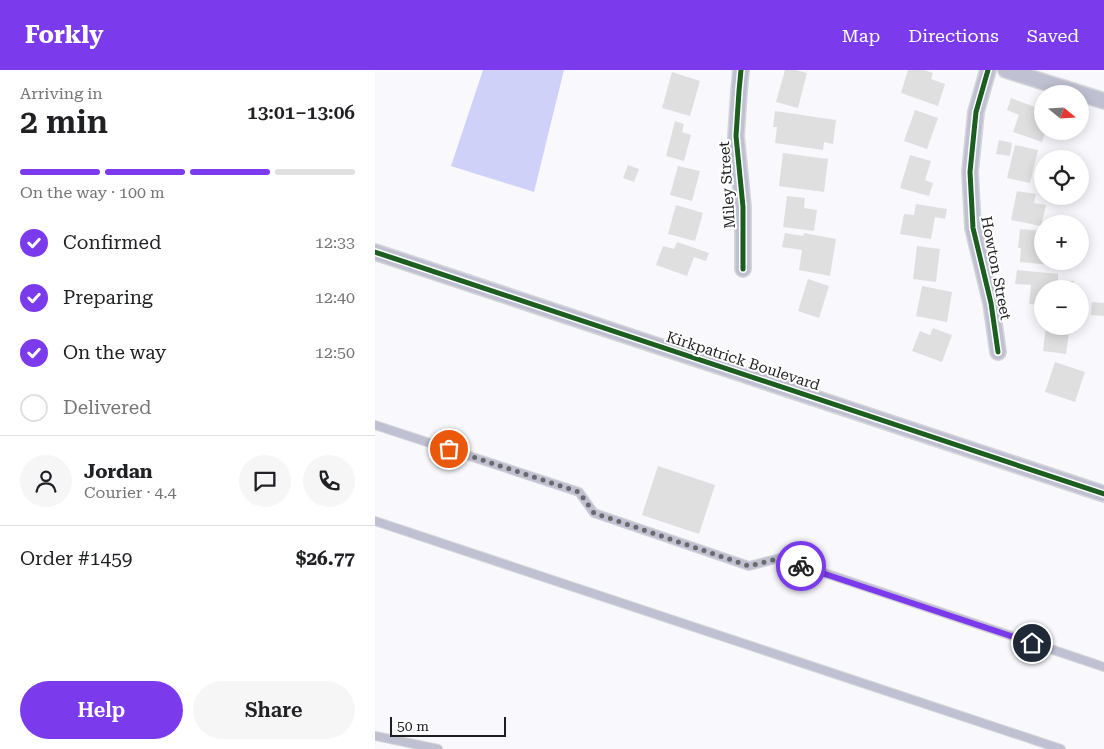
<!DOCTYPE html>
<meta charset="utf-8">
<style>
body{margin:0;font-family:"Roboto Serif",serif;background:#f6f6f6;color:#202124;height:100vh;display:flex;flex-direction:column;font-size:19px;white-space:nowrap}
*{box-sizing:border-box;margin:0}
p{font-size:16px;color:#757577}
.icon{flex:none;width:28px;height:28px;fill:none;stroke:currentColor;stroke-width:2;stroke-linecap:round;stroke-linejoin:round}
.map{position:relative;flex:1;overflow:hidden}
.drawer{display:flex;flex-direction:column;background:#fff;width:375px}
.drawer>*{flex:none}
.needle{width:32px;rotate:108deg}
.fabs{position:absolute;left:659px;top:15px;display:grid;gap:10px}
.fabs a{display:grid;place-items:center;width:55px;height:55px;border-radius:50%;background:#fff;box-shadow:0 2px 12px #0003;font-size:25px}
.scale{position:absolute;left:15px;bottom:12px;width:116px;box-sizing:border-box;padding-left:5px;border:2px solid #1e1e21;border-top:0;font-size:14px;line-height:18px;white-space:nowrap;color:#1e1e21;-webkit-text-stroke:4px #fff;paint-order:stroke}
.pin{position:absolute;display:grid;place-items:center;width:42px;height:42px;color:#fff;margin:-21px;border:2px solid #fff;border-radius:50%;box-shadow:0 1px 5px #0007}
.courier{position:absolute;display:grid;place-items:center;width:50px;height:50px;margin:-25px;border:4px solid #7c3aed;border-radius:50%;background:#fff;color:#222;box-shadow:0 1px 6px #0007}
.overview em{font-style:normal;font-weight:600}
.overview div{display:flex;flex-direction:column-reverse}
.overview{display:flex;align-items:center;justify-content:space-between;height:85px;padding:0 20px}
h1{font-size:32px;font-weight:600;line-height:38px}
.bar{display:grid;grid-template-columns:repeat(4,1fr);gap:8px 5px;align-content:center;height:60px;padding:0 20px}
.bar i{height:6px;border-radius:4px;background:#e0e0e0}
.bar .current{background:#7c3aed}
.bar p{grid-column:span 4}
.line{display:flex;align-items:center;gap:12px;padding:0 20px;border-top:1px solid #e0e0e0}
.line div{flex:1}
.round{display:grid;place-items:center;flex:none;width:52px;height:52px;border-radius:26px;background:#f6f6f6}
ol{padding:0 20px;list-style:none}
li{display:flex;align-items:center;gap:15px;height:55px}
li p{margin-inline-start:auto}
li .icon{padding:5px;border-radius:50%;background:#7c3aed;color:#fff;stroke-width:4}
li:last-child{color:#757577}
li i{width:28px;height:28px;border:2px solid #e0e0e0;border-radius:50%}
.primary-button{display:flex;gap:10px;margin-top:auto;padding:10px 20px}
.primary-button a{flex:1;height:58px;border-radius:30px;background:#7c3aed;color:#fff;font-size:20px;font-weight:600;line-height:58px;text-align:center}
.primary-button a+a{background:#f6f6f6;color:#202124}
header{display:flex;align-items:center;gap:30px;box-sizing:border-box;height:70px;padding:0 25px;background:#7c3aed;color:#fff}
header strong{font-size:24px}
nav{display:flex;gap:28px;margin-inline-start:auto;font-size:18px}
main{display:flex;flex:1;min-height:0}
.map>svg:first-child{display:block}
.forest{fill:#cfd1f9}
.building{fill:#e0dfe0}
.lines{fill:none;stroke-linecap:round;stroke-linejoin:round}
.lane-casing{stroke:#d6d6d9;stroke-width:10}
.street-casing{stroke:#d6d6d9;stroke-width:18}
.lane{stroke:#bfc1d2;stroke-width:8}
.street{stroke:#bfc1d2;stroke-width:15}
.cycleway-casing{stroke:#fff;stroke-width:8}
.cycleway{stroke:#1b5e20;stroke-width:5}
.done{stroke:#6a6a6e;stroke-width:5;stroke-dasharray:0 9}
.route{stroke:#7c3aed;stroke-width:6}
.labels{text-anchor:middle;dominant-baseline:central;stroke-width:4;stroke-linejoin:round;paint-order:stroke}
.street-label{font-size:15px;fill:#1e1e21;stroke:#fff}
</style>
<header>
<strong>Forkly</strong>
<nav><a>Map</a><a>Directions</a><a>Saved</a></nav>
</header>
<main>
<section class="drawer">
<div class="overview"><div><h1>2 min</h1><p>Arriving in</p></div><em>13:01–13:06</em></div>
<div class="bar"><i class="current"></i><i class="current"></i><i class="current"></i><i></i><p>On the way · 100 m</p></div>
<ol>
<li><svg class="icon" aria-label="check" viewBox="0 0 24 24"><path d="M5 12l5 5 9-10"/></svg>Confirmed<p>12:33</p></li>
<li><svg class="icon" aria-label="check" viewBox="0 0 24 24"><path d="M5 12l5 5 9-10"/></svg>Preparing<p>12:40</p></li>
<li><svg class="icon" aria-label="check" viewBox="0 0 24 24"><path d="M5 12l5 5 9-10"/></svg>On the way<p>12:50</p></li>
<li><i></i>Delivered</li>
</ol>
<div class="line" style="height:90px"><a class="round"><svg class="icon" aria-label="person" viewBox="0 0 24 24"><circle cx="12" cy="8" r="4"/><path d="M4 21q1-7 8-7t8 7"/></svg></a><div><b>Jordan</b><p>Courier · 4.4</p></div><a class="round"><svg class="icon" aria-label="chat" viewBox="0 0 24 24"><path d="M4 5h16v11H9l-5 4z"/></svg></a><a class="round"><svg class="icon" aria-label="phone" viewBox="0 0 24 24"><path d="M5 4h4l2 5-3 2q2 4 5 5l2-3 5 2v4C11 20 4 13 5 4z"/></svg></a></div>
<div class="line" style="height:65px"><div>Order #1459</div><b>$26.77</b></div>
<div class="primary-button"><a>Help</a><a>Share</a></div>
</section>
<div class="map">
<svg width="729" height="679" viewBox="0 0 729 679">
<rect width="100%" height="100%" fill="#f8f8fd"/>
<polygon class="forest" points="108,0 189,0 159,122 76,96"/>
<g class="building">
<polygon points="410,0 421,0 432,3 423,38 401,32"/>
<polygon points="533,0 549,0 558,3 556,9 570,14 563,36 526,23"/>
<polygon points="297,2 325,11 315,46 287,38"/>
<polygon points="636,28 668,40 668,61 686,61 684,67 670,63 667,72 638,62 644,45 632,40"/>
<polygon points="540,40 563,48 552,79 529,71"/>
<polygon points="400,41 461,50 458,74 449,72 448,80 400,73 402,57 398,57"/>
<polygon points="300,51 309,54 307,62 316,65 309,91 291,86"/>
<polygon points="624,70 637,73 635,86 621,84"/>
<polygon points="640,75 663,80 655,113 632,108"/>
<polygon points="408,83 453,89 449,122 404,116"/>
<polygon points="535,85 556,91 550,110 558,113 554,126 525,118"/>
<polygon points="253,95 264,99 259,112 248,108"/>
<polygon points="303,96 325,101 317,131 295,125"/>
<polygon points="642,121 661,124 659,133 671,135 666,156 636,150"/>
<polygon points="412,126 430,128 429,138 442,140 439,161 408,157"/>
<polygon points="541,134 572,139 570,149 560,147 556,169 525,164 529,144 539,145"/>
<polygon points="301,135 328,143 320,171 293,164"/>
<polygon points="645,159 668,161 668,191 686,191 686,196 645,192 646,178 643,178"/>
<polygon points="410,163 428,166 429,163 461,169 455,206 424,200 427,180 407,177"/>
<polygon points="302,172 334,183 331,191 319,187 312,206 281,195 288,176 299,179"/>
<polygon points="542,176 565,179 561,212 538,209"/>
<polygon points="642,200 683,204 683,210 699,211 698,219 668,219 668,235 654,234 656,215 640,214"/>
<polygon points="433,209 454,216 444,248 423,241"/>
<polygon points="547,216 577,222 572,252 541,246"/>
<polygon points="717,232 729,233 729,246 716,245"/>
<polygon points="671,256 695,256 691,284 668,281"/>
<polygon points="558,258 577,265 567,292 537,281 545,261 555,265"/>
<polygon points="680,292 710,302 700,332 670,322"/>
<polygon points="283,396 340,415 324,464 267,445"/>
</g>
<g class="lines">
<defs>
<g id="lane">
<polyline points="0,355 204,422 219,443 374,496 405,488 729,597"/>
<polyline points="0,451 686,679"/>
<polyline points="0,666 63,679"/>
</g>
<g id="street">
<polyline points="366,0 364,21 361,66 368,137 368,199"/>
<polyline points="613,0 601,42 595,102 598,158 616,233 623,282"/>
<polyline points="631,0 729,31"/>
<polyline points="0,182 729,424"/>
</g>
</defs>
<use href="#lane" class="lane-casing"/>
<use href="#street" class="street-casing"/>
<use href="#lane" class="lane"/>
<use href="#street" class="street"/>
<defs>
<g id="cycleway">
<polyline points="366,0 364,21 361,66 368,137 368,199"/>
<polyline points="613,0 601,42 595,102 598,158 616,233 623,282"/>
<polyline points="0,182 729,424"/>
</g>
</defs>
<use href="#cycleway" class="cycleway-casing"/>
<use href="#cycleway" class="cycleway"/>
</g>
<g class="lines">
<polyline class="done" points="74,379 204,422 219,443 374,496 405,488 426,496"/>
<polyline class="route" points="426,496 657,573"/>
</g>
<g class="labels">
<g class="street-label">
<text transform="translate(352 115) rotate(-94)">Miley Street</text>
<text transform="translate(621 198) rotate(79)">Howton Street</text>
<text transform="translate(368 291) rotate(18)">Kirkpatrick Boulevard</text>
</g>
</g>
</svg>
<div class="fabs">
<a><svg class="needle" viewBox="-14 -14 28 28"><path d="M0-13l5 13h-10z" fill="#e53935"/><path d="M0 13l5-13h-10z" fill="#757577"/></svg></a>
<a><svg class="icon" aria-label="locate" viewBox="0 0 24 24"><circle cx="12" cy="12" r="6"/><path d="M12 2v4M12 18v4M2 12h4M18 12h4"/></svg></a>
<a>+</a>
<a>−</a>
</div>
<div class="scale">50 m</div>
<div class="pin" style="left:74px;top:379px;background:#ea580c"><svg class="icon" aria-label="bag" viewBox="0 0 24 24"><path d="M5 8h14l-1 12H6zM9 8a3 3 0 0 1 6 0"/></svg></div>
<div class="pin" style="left:657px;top:573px;background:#1f2937"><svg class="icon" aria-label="home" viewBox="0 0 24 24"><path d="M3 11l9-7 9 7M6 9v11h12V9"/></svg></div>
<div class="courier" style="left:426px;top:496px"><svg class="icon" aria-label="bike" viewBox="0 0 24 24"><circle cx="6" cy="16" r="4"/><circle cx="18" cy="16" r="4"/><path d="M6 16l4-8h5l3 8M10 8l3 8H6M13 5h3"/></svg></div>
</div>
</main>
